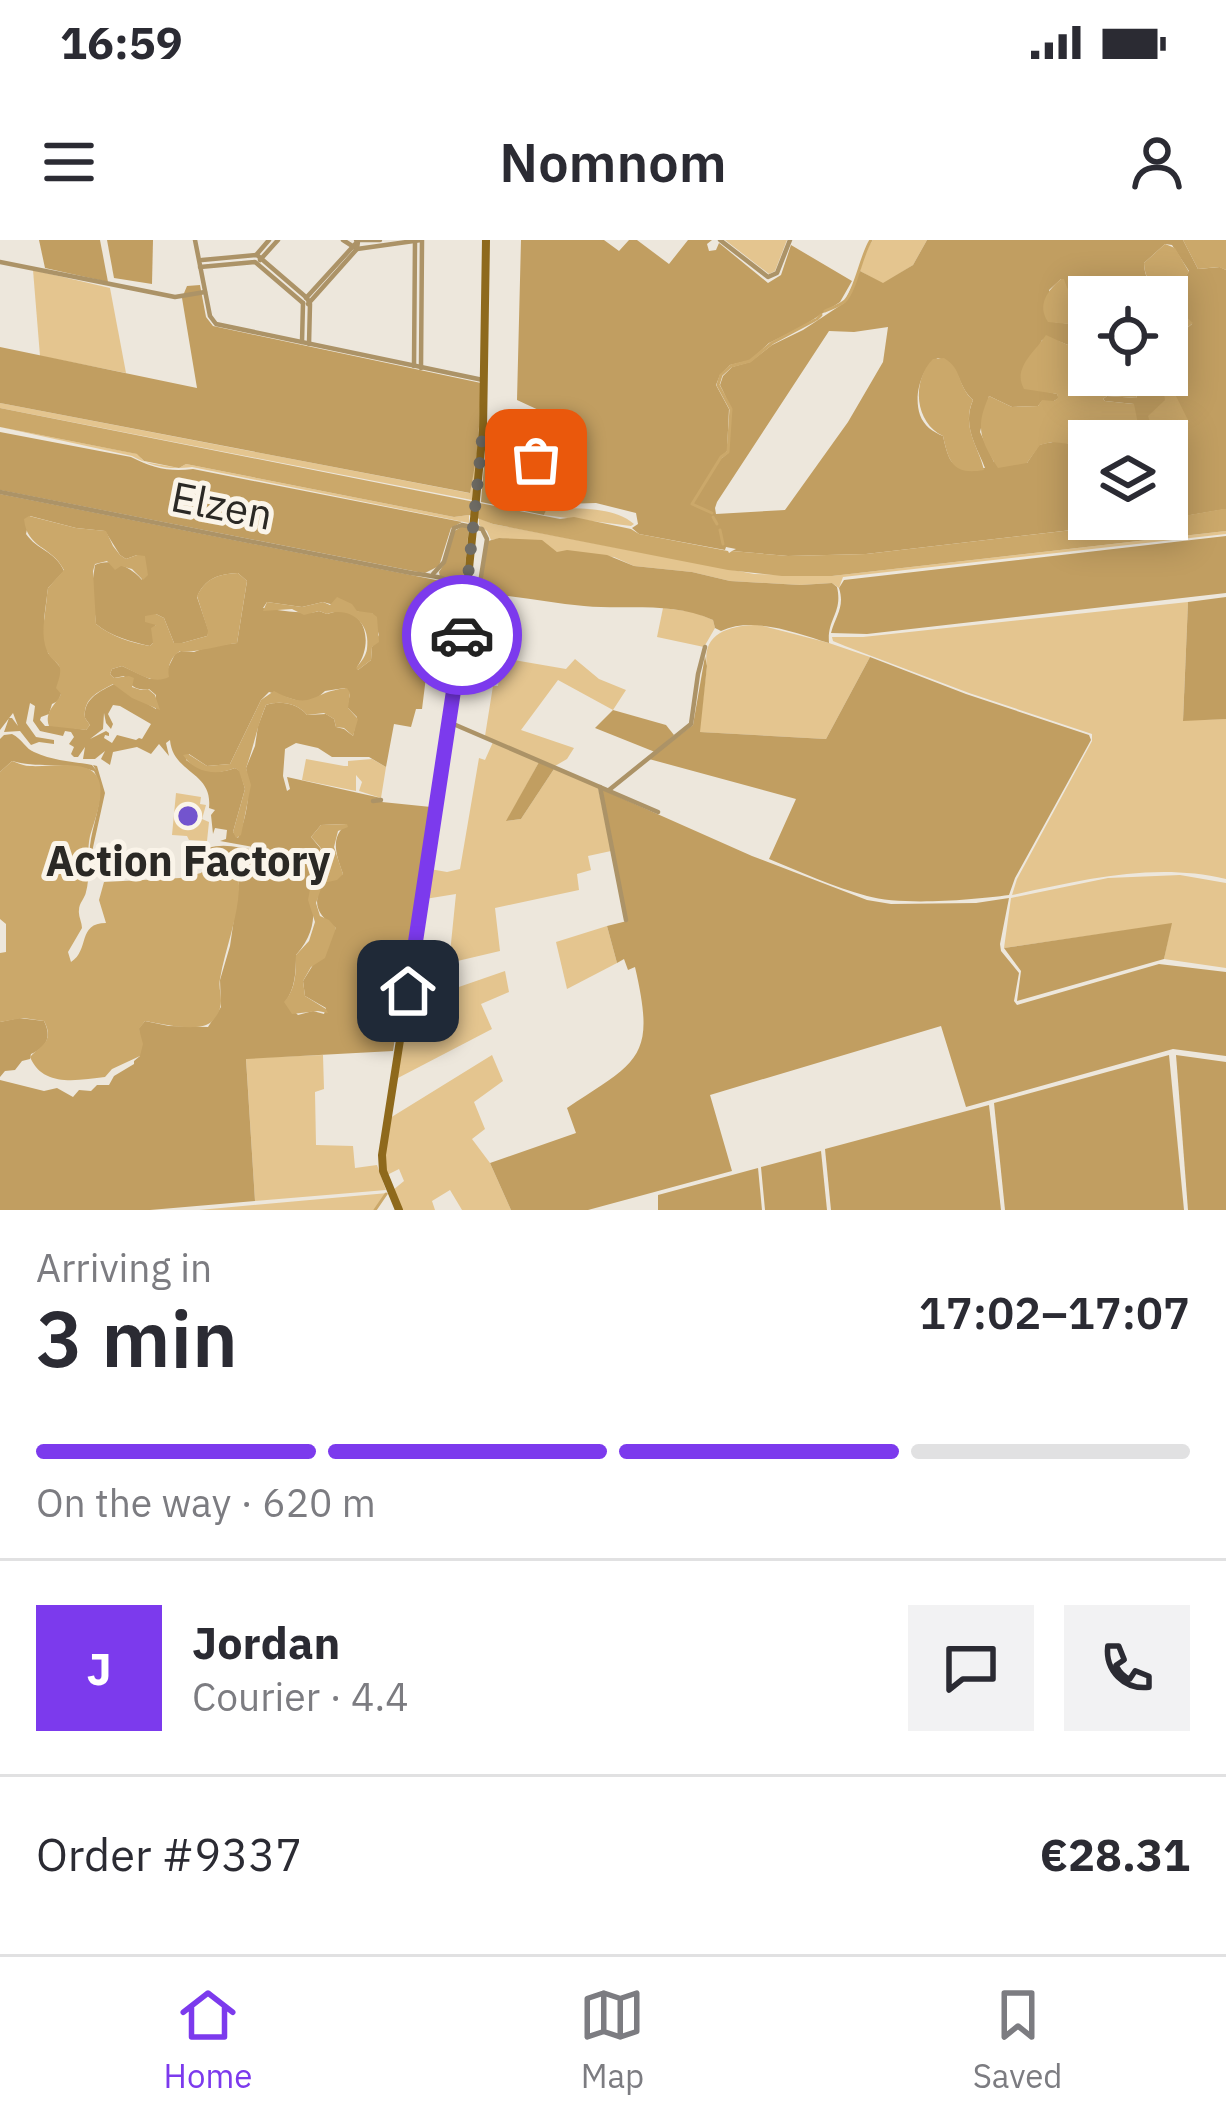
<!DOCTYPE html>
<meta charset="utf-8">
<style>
body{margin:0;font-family:"IBM Plex Sans",sans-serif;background:#f2f2f3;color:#2b2b33;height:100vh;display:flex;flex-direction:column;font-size:45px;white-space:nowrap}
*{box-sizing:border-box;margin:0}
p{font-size:39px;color:#7c7c81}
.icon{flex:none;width:66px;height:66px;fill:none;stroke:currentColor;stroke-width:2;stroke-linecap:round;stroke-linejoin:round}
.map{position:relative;height:970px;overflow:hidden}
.panel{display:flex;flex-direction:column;background:#fff;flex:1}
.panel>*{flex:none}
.fabs{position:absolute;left:1068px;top:36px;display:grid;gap:24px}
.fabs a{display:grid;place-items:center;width:120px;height:120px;border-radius:0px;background:#fff;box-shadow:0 6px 30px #0003;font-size:60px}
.pin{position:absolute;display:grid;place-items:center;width:102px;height:102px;color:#fff;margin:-51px;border-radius:24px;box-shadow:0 6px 18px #0006}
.courier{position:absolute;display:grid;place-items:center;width:120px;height:120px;margin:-60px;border:9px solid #7c3aed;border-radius:50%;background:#fff;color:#222;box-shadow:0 3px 15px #0007}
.headline em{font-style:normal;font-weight:600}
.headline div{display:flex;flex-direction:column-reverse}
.headline{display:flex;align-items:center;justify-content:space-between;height:204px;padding:0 36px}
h1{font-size:78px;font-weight:600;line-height:90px}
.bar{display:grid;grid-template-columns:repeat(4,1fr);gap:18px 12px;align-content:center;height:144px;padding:0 36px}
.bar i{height:15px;border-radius:9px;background:#e1e1e2}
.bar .selected{background:#7c3aed}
.bar p{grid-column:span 4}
.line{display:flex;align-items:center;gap:30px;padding:0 36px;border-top:3px solid #e1e1e2}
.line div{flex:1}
.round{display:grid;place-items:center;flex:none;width:126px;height:126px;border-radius:0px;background:#f2f2f3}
.status{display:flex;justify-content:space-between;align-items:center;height:84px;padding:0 60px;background:#fff;direction:ltr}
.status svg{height:33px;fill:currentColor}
header{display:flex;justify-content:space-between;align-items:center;height:156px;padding:0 36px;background:#fff;font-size:54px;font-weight:600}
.tabs{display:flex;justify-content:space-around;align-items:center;height:168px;border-top:3px solid #e1e1e2;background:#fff;font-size:33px;color:#7c7c81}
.tabs a{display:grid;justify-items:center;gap:6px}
.tabs .selected{color:#7c3aed}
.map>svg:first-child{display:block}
.green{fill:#e4c58f}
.forest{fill:#c19e61;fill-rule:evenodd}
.water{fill:#cba86a}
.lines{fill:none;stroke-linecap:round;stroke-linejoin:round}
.stream{stroke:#cba86a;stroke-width:3}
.street{stroke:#ac9367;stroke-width:4.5}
.secondary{stroke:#8e691c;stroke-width:8}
.done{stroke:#6f6c65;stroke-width:12;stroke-dasharray:0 21.6}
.route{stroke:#7c3aed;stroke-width:15}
.poi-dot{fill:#7354ce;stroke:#faf4e9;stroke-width:4.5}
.labels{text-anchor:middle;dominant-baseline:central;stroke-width:10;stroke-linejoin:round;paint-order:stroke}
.street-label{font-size:42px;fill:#2b2925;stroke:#faf4e9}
.poi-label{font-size:42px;font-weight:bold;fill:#2b2925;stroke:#faf4e9}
</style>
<div class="status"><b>16:59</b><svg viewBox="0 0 49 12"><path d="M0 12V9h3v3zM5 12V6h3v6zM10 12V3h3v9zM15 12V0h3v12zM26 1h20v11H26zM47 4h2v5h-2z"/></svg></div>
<header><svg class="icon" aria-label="menu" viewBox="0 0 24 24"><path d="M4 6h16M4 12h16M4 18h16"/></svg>Nomnom<svg class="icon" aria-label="person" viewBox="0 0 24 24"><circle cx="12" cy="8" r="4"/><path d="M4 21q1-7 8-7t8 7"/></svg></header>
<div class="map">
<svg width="1226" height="970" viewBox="0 0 1226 970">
<rect width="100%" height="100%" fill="#ede7dc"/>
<g class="green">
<polygon points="725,0 787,0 775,31 769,34"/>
<polygon points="873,0 927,0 913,25 883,44 860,31 865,11"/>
<polygon points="33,30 110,48 126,133 40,116"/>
<polygon points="0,163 469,253 478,208 472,260 0,168"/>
<polygon points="534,169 556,179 542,223 491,189 490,184 517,201"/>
<path d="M0,187L138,214L144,222L179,228L186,224L454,277L469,275V283L192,227C169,230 153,227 132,216Z"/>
<path d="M560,257L564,268C587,269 616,268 634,284L631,286L544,275L550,259Z"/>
<polygon points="479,278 493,284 754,334 832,336 1226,291 1226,294 843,337 839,348 832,343 800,345 730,341 692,332 634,326 614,317 557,312 502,298 491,300 487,291 479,285"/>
<path d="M1188,362L1183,480L1226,479V639C1153,622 1084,640 1012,655L1017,639L1092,501V494L969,453L845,406L833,401L832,397H863Z"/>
<polygon points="663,368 694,372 713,380 715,388 704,407 657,397"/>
<path d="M759,385L829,403L870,417L826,499L699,492L707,426C701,392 732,385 759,385Z"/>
<polygon points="502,418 566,429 575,419 599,439 626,450 613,470 558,440 521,490 574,508 567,519 555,526 485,496 493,446 498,446"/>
<polygon points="493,502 539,522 507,581 521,579 554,529 598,547 611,611 588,616 591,630 577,634 579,650 495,668 500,711 449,723 456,654 425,659 430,629 447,632 460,629 479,518 485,520"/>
<polygon points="306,519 344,526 348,526 348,521 372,519 386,527 381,558 359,551 362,542 356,535 356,551 302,540"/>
<polygon points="176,553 201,557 200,564 206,565 202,579 209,582 207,601 189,600 187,596 172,595"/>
<polygon points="1180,635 1226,643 1226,728 1164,719 1171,684 1004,708 1011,658 1108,638"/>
<polygon points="607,686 617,723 567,749 556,702"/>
<polygon points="417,709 435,711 427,758 505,731 509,752 481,764 492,789 396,839"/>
<polygon points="323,815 324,849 315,852 316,905 353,906 355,928 377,925 386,950 255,961 246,818"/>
<polygon points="492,815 503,841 474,862 485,889 472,899 490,923 511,970 462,970 450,950 432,961 435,970 401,970 393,950 404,941 399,929 387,935 384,915 390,878"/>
<polygon points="388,953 375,970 199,970"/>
</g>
<g class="forest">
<polygon points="39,0 100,0 108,42 45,28"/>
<polygon points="107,0 153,0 152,44 114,38"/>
<path d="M521,0H604L619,11L629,0H637L669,24L688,0H712L707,4L709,11L716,10L719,3L768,43L781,35L791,5L852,41L840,62L800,88L769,103L751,120L730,125L720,135L716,145L729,169L727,211L721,219L729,212C729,179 737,178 720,145L723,136L732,127L750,122L772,105L803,90L844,63L860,31L883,43L913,25L927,0H1183L1198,29L1220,27L1226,30V269L1167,279V201H1118V198H1129L1127,192L1131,188L1134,164L1105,161L1103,159L1107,156L1137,158L1134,140L1136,135H1167V91L1182,92L1192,84L1176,65L1178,48L1189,31L1172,5L1165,4L1144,23C1144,36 1151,44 1152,57H1089L1087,64L1071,56L1061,39L1049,50L1054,82L1089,86V109C1072,111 1057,96 1042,100L1039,107L1031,115V148L1057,154L1059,158L1054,161H1042L1038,166L1012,167L989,156L980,192L994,222L1027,223L1039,205C1049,202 1060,200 1070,204C1078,207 1080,213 1089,214V279H1166L866,314L788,316L732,311L736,309L726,307L725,310L639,294L632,288L638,284L636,273L596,263L563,264L560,258L551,259L544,275L481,262L486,201L493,197L547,230L580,213L584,191L517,160ZM888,87L883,122L848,182L785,270L716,274L715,268L717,262L829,91L854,92ZM938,118C961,123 956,145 973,160C962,186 976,205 985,228C953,229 950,228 943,196C933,192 924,186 920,175C913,155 922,126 938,118Z"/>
<polygon points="200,45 206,77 213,86 481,143 478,208 470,253 0,163 0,107 197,148 182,58 187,46"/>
<path d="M0,192L131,217C153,228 169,232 193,229L462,282L451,288L439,326L425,333L418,332L0,250Z"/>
<path d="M0,254L441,341L462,349L457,407L430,405L422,469H416L411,487L394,484L386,527L369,517H332L318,508L296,503L285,509L283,536L287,551L290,549L287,537L381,558L382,562L431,567L393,811L246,819L255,961L150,970H0V840L44,851L57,848L73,857L79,850L91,851L97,845H109L114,836L134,824V821L140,816L139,788L145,781L169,786L208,787L221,767L220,740L230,706L239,644L233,625L235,617L231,611L225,616L218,612L208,613V608C229,601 248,612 269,610L220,601L226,599L227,590L215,588L213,594L211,575L215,570L209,568C213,531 173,534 170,500L166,503L169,516L159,504L151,514L137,507L113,512L110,525L101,519L105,511L95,519H83L85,507L78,517H74L71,514L74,507L69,504L74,497L71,492L65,491L63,496L40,491L33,481L35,466L30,463L26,483L36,497L54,500V504L39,502L31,505L20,491L4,492L9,478H12L18,486L13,473L0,490ZM30,276L76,288L105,291L120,315L126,319L137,315L142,340C132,327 110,317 95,325L92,345L96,384C110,396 132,402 150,406L154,402V387L157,384L152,383L156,374L164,378L174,403H182L207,396L209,392L197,357C205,338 219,334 238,333L247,341L237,403L210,406L194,412L181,411L175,414L168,428L150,439L122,426L112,429L110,434L114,438L124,436C131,446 136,451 149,449L156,455V469L114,444C101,451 83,458 85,478L90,485L86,490L62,486H45L40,480L41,477L49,474L52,464L58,461L61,454V428L48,413L44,379L48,348L64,331C55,311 37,310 26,294ZM267,362L302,367L323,362L363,373H372L379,395L372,407L371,420L358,430L357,427C376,400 363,361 327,374L319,371C309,375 276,370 263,368ZM345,448L350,454L347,467L357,477L353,496L344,489L336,487L334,479L326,474L307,475C298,464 281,460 266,465L258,486L255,506L246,528C251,552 247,576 238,598L233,592L245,549L240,531L235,528C216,535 203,532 186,520L189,514L207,526L230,524L261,460L269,452L302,462L316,459L325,451ZM113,465L120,466L151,484L142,499L139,498L136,500L117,495L112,503L104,498L105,495L109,496V493L106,491L90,499L103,489L104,473L106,483L111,489L113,484L108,474ZM346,584C330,599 336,614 343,634L323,643C311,664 318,675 336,688L303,741L305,756L326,768L324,774L313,771L298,775L285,762C295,749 296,732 296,715C319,689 313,671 312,639C334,622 327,616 311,597L321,585Z"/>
<polygon points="461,287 469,287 464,338 457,340 440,337 439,332 446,321 453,292"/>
<path d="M1226,296V353L867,394L831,393C836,375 845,367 839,348L844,340Z"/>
<path d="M499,298L542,300L557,312L567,310L607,315L634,326L692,332L730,341L800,345L832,343L837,347C843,373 827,378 829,403C796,393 754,376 721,391L715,388L713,380C671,361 628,370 584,366C553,363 522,357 491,354L480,356L475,360L466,409H463L468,358L481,347L488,301Z"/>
<polygon points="1226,357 1226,479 1183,481 1188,362"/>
<path d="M705,416L707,426L700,492L826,499L870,417L966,454L1089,495L1091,500L1015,638L1009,655C972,660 902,666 867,656C833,647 801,632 769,619L796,559L649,519L693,485Z"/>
<polygon points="613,470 666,485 674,495 655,512 595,488"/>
<path d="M12,494C22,499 26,509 34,512C54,521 70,521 92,525L96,530L93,525L97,526L105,553L92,612L99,622L106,624L103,625L90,621C86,590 110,559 94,531C67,521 39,529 12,521L0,532V499L4,495Z"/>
<polygon points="539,522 554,529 521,579 506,581"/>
<path d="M601,549L752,616L867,660L891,664L976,663L1009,658L1000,704L1001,711L1019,733L1014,761L1017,765L1159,724L1226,732V816L1173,809L966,867L941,786L710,855L732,931L588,970H511L490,923L576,893L567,868C640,820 656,818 635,727L628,730L624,719L617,723L607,686L627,681Z"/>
<polygon points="1172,683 1164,719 1017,761 1021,731 1004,708"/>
<path d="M19,778L44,781C52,797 47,807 31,814L30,819L22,821L15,830L5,831L0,837V782Z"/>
<polygon points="1169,815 1184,970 1005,970 994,863"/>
<polygon points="1176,815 1226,822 1226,970 1188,970"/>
<polygon points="989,865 1001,970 831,970 825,909"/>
<polygon points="821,911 827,970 765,970 761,927"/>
<polygon points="758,928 762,970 658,970 658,955"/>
</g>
<g class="water">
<polygon points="1183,0 1226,0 1226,30 1219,27 1198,29"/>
<path d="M1165,4L1175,8L1189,32C1171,54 1172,64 1193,83L1182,92L1167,91V57H1152C1152,44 1144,36 1144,23Z"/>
<path d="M1061,39H1064C1068,52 1074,63 1089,64V86L1048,82C1037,65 1047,51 1061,39Z"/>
<path d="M1046,95L1079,110L1089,109V135H1137L1134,140L1137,158L1107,156L1103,159L1105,161L1134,164L1139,189H1129L1128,199L1118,198V201H1089V214L1077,213L1070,204L1052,202L1040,205L1027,223L998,228C980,200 975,187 989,156L1012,167L1038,166L1042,160L1054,161L1058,158L1057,154L1024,149C1012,128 1035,112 1046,95Z"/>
<path d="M944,118C963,129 957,146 973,160C961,187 979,207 984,230C954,235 949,224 943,196C915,183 911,141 933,119Z"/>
<polygon points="1169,151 1175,154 1189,182 1178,191 1169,193 1162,188 1152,188 1148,176 1165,160 1164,154"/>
<polygon points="0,168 560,279 574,277 631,289 639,294 728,311 729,313 732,311 788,316 866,314 1167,279 1168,281 1172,278 1223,269 1226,269 1226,291 832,336 782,336 728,330 493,284 469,275 454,277 186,224 179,228 144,221 137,214 0,187"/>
<path d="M29,276L76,288L106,291L113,306L120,315L126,319L137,315L145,316L148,335L143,340L132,329L121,326L115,330L107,321L95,324L93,331L96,384C110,396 132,403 150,406L153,403L151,388L156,385L145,382V376L156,374L164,378L174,403H182L207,396L208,391L197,356C206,338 218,334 238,333L247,341L246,347L237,403C223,405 190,414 180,411C171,417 167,426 169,437C152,445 138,433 122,426L112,429L110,434L114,438L129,436L134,438L132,447L141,450L148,449L155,455L160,470L132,458L113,444C98,452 83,458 85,478L90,485L86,490L49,486C44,471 56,465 61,454L56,448C68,416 52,430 45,405C41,389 46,371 47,355L48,348L64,330C51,305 27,309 24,279Z"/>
<path d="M337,357L352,364L357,371L372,373L377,377L379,402L372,407L371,420L358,430L356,428C361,422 366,416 367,409C371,383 350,366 327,374L319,371L304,375L292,369L263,371L267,362L302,367L323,362L330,365Z"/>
<path d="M347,448L350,453L348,468L358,479L353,496L344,488L336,487L334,479L324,473L307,475C298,464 281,460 266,465C257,486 254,506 246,528L251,545L241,595L236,598L233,592L245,549L239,531L235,528C216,536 195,533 183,515L188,514L207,526L230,524L261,460L274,451C314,472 309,452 347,448Z"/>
<path d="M12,521C18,523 24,526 30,526C48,527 69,522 86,528C113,537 95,578 90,596C86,613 91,634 86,652C85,658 79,663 79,670C78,676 82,682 82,688L68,712L71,722C90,710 77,683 106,683L99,660L104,642L180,638L201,633L215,618L214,614H226C231,623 240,635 239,648C238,679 225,709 220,739C218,749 223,758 220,768C219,773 214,780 210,783C196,792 161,784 145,781L139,789L143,804L140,816L112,829L105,837C78,840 43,848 30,817C41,805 55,802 44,781L23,778L0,782V713L6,712V684L0,679V532Z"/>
<path d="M347,584L348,587L338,591L334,607L343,634L337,640L323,643L316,663L320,676L329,680L336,688L325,718L311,727L303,741L305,756L326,769L328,773L318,771L292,774L284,762C296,749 296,732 296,715L309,701L315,682L308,660L312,638C333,622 328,615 311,597L321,585Z"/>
</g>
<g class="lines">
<g class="stream">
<path d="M825,71C831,68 839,66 845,61C856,50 861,15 871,0"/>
<polyline points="817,79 821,75"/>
<polyline points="712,273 692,264 721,217 728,212 731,169 718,145 721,135 731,126 750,121 772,103 815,80"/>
<polyline points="713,277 717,284"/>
<polyline points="720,290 723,304"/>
<polyline points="375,970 386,954"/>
</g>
<g class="street">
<polyline points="195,0 210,76 216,84 483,140"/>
<polyline points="343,0 357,9 421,0"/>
<polyline points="356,0 380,0"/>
<polyline points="720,0 768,37 777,33 790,0"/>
<polyline points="257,14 269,0"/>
<polyline points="202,20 257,15 307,58 310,64 309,104"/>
<polyline points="260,20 278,0"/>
<polyline points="0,22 175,57 205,52"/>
<polyline points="200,27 255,22 303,63"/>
<polyline points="306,58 358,1"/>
<polyline points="308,64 357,9 358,1"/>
<polyline points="302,102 303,63"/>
<polyline points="414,126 415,0"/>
<polyline points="421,128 422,0"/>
<polyline points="486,190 546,228 555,251"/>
<path d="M0,252L411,333C431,336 451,337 467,351"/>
<polyline points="433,334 444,322 454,288 462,285 482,289 487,299 480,343 478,349 468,355"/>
<polyline points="451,483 658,572"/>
<polyline points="600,547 626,680"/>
<polyline points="609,550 691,484 698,434 705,407"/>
<polyline points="373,561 381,560"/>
</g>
<polyline class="secondary" points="399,970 383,931 382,915 460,417 483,190 486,0"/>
</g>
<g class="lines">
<polyline class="done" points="462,395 483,190 493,192 536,220"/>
<polyline class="route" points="408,751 462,395"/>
</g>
<circle class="poi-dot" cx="188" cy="576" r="12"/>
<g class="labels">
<g class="street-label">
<text transform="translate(222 265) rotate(11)">Elzen</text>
</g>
<g class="poi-label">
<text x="188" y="620">Action Factory</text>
</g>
</g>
</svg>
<div class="fabs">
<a><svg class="icon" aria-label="locate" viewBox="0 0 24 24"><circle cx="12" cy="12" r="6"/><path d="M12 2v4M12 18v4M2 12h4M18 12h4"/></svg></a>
<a><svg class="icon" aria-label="layers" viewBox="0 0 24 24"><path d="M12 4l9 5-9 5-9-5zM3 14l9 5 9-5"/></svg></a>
</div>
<div class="pin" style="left:536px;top:220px;background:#ea580c"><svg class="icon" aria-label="bag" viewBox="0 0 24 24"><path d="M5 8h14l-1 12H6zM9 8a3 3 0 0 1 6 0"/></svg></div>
<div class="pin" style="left:408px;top:751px;background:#1f2937"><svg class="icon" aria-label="home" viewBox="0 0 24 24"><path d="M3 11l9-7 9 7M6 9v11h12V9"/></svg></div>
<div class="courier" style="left:462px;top:395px"><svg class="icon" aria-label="car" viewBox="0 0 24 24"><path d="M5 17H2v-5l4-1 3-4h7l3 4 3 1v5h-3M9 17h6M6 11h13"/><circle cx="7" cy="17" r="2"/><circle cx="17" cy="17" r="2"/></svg></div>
</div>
<section class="panel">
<div class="headline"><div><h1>3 min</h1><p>Arriving in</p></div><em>17:02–17:07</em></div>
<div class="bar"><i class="selected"></i><i class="selected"></i><i class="selected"></i><i></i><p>On the way · 620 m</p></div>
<div class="line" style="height:216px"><b class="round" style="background:#7c3aed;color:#fff">J</b><div><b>Jordan</b><p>Courier · 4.4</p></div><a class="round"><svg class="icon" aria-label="chat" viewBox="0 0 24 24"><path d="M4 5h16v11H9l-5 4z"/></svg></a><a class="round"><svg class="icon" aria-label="phone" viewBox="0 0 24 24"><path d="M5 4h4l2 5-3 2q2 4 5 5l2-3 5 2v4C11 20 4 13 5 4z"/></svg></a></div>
<div class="line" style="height:156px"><div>Order #9337</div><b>€28.31</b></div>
</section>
<nav class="tabs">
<a class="selected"><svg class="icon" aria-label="home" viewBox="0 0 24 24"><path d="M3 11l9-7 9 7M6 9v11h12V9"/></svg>Home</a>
<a><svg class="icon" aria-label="map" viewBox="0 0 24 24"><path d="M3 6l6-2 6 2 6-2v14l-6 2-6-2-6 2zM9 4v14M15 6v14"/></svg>Map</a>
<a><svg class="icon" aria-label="saved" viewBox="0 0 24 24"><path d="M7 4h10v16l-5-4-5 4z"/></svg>Saved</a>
</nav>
